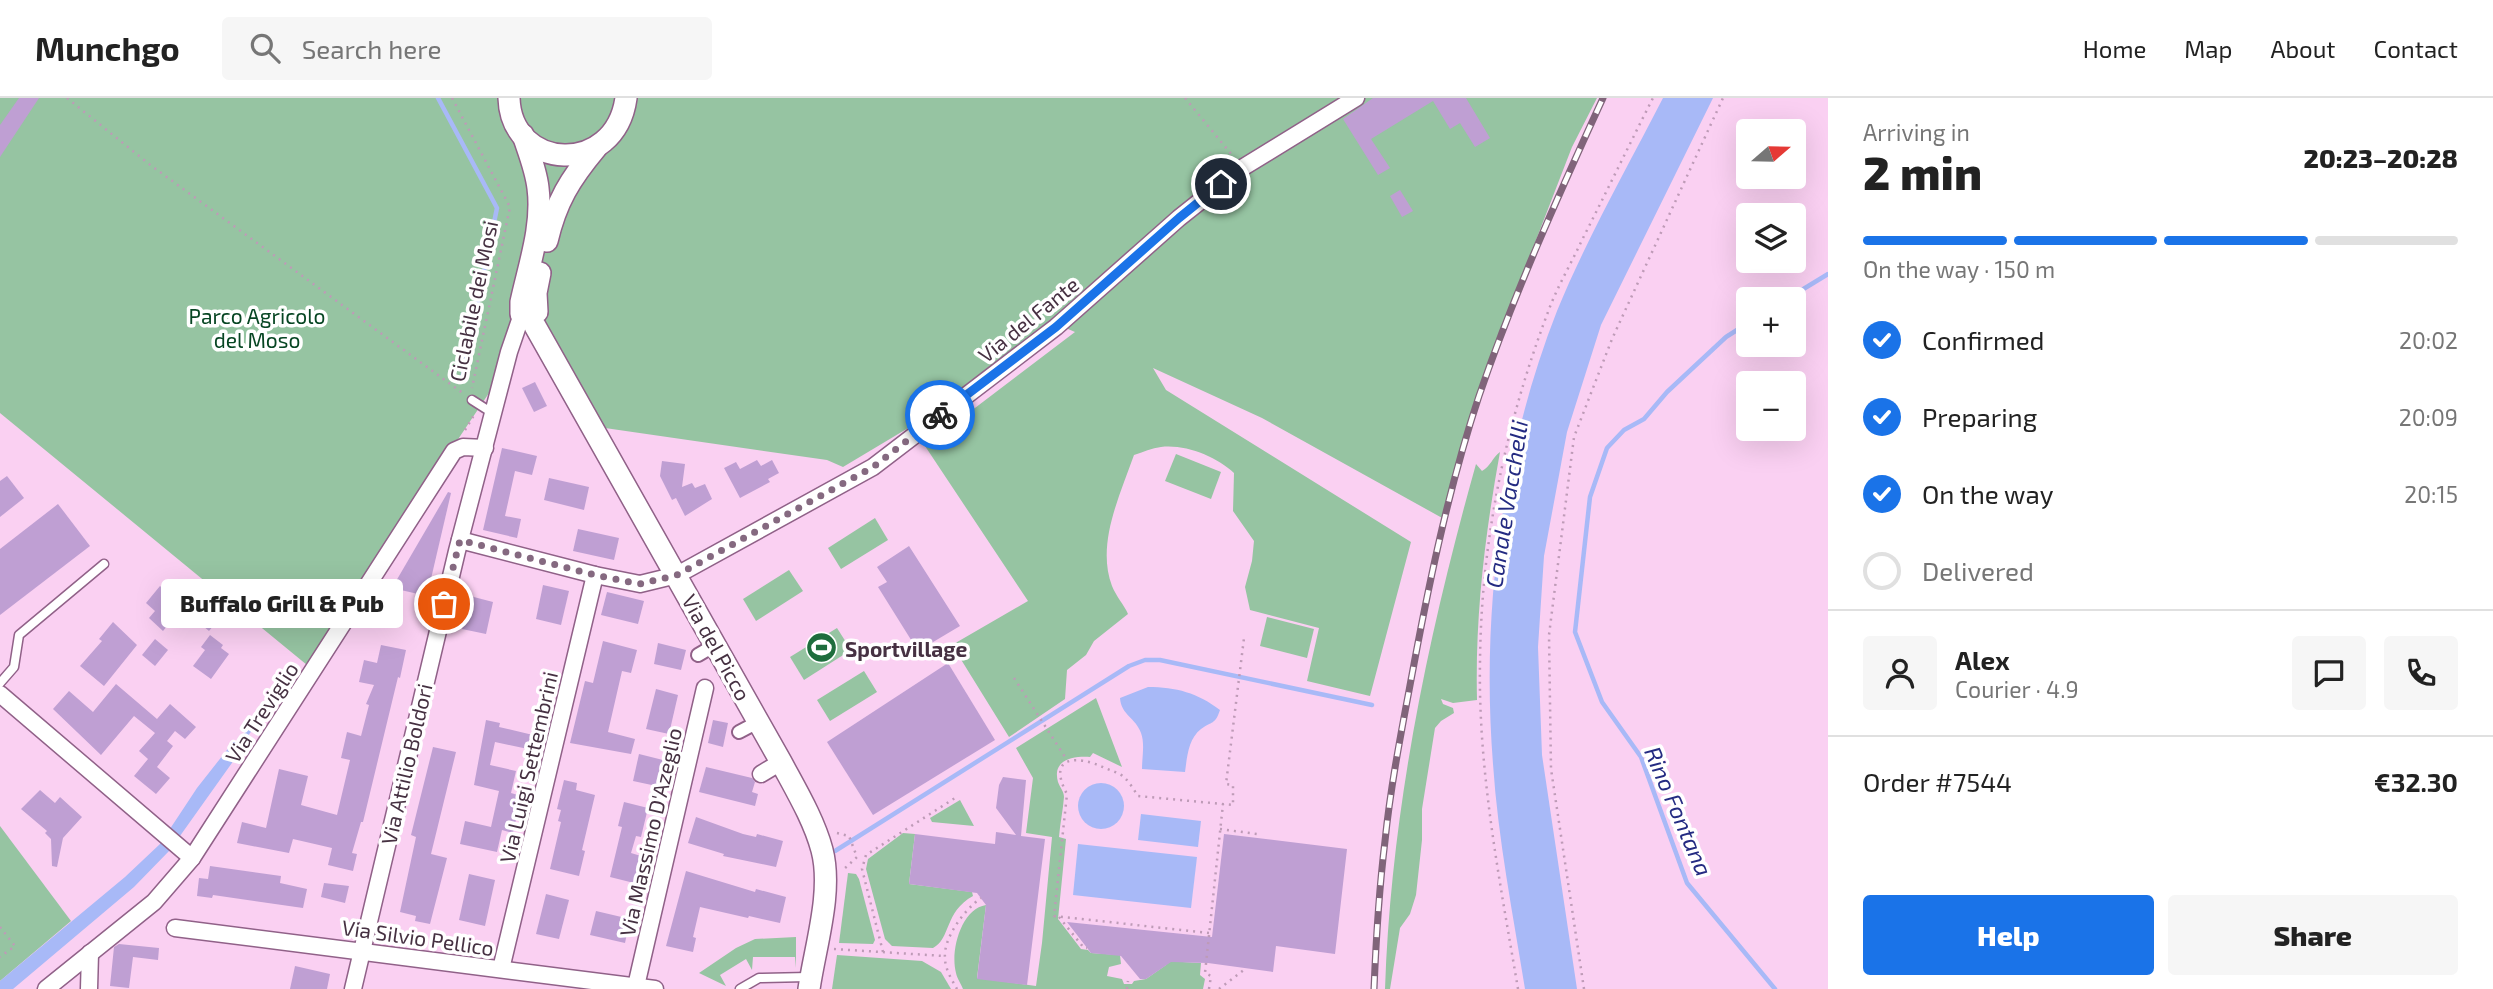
<!DOCTYPE html>
<meta charset="utf-8">
<style>
body{margin:0;font-family:"Exo 2",sans-serif;background:#f6f6f6;color:#222;height:100vh;display:flex;flex-direction:column;font-size:26px;white-space:nowrap}
*{box-sizing:border-box;margin:0}
p{font-size:23px;color:#767676}
.icon{flex:none;width:38px;height:38px;fill:none;stroke:currentColor;stroke-width:2;stroke-linecap:round;stroke-linejoin:round}
.map{position:relative;flex:1;overflow:hidden}
.panel{display:flex;flex-direction:column;background:#fff;width:665px}
.panel>*{flex:none}
.needle{width:46px;rotate:70deg}
.controls{position:absolute;left:1736px;top:21px;display:grid;gap:14px}
.controls a{display:grid;place-items:center;width:70px;height:70px;border-radius:7px;background:#fff;box-shadow:0 7px 28px #0002;font-size:35px}
.pin{position:absolute;display:grid;place-items:center;width:60px;height:60px;color:#fff;margin:-30px;border:4px solid #fff;border-radius:50%;box-shadow:0 2px 7px #0007}
.courier{position:absolute;display:grid;place-items:center;width:70px;height:70px;margin:-35px;border:5px solid #1a73e8;border-radius:50%;background:#fff;color:#222;box-shadow:0 2px 9px #0007}
.bubble{position:absolute;height:49px;border-radius:7px;background:#fff;box-shadow:0 7px 28px #0002;font-size:23px;font-weight:800;line-height:49px;text-align:center}
.summary em{font-style:normal;font-weight:800}
.summary div{display:flex;flex-direction:column-reverse}
.summary{display:flex;align-items:center;justify-content:space-between;height:119px;padding:0 35px}
h1{font-size:46px;font-weight:800;line-height:52px}
.bar{display:grid;grid-template-columns:repeat(4,1fr);gap:10px 7px;align-content:center;height:84px;padding:0 35px}
.bar i{height:9px;border-radius:5px;background:#e0e0e0}
.bar .current{background:#1a73e8}
.bar p{grid-column:span 4}
.line{display:flex;align-items:center;gap:18px;padding:0 35px;border-top:2px solid #e0e0e0}
.line div{flex:1}
.round{display:grid;place-items:center;flex:none;width:74px;height:74px;border-radius:7px;background:#f6f6f6}
ol{padding:0 35px;list-style:none}
li{display:flex;align-items:center;gap:21px;height:77px}
li p{margin-inline-start:auto}
li .icon{padding:7px;border-radius:50%;background:#1a73e8;color:#fff;stroke-width:4}
li:last-child{color:#767676}
li i{width:38px;height:38px;border:4px solid #e0e0e0;border-radius:50%}
.primary-button{display:flex;gap:14px;margin-top:auto;padding:14px 35px}
.primary-button a{flex:1;height:80px;border-radius:7px;background:#1a73e8;color:#fff;font-size:28px;font-weight:800;line-height:80px;text-align:center}
.primary-button a+a{background:#f6f6f6;color:#222}
header{display:flex;align-items:center;gap:42px;box-sizing:border-box;height:98px;padding:0 35px;background:#fff;border-bottom:2px solid #e0e0e0}
header strong{font-size:33px}
nav{display:flex;gap:38px;margin-inline-start:auto;font-size:24px}
.search{width:490px;height:63px;background:#f6f6f6;display:flex;align-items:center;gap:18px;box-sizing:border-box;padding:0 24px;border-radius:7px;color:#767676;font-size:26px}
main{display:flex;flex:1;min-height:0}
.map>svg:first-child{display:block}
.green{fill:#96c4a2}
.water{fill:#a8b9f7}
.lines{fill:none;stroke-linecap:round;stroke-linejoin:round}
.stream{stroke:#a8b9f7;stroke-width:4.5}
.building{fill:#bf9fd3}
.service-casing{stroke:#906188;stroke-width:11}
.pedestrian-casing{stroke:#906188;stroke-width:16}
.minor-casing{stroke:#906188;stroke-width:19}
.secondary-casing{stroke:#906188;stroke-width:24}
.path{stroke:#be9bb7;stroke-width:2.5;stroke-dasharray:2 5;stroke-linecap:butt}
.service{stroke:#fff;stroke-width:8}
.pedestrian{stroke:#fff;stroke-width:12}
.minor{stroke:#fff;stroke-width:16}
.secondary{stroke:#fff;stroke-width:21}
.rail-casing{stroke:#80647a;stroke-width:7}
.rail{stroke:#fff;stroke-width:4.5;stroke-dasharray:13;stroke-linecap:butt}
.done{stroke:#856980;stroke-width:7;stroke-dasharray:0 12.6}
.route{stroke:#1a73e8;stroke-width:9}
.labels{text-anchor:middle;dominant-baseline:central;stroke-width:7;stroke-linejoin:round;paint-order:stroke}
.street-label{font-size:21px;fill:#463142;stroke:#fff}
.park-label{font-size:21px;fill:#074623;stroke:#fff}
.poi-label{font-size:21px;font-weight:bold;fill:#463142;stroke:#fff;text-anchor:start}
.water-label{font-size:23px;font-style:italic;fill:#242b82;stroke:#fff}
</style>
<header>
<strong>Munchgo</strong>
<div class="search"><svg class="icon" aria-label="search" viewBox="0 0 24 24"><circle cx="10" cy="10" r="6"/><path d="M15 15l6 6"/></svg>Search here</div>
<nav><a>Home</a><a>Map</a><a>About</a><a>Contact</a></nav>
</header>
<main>
<div class="map">
<svg width="1828" height="891" viewBox="0 0 1828 891">
<rect width="100%" height="100%" fill="#fad0f2"/>
<g class="green">
<path d="M0,0H1597L1572,49L1519,186L1474,311L1444,421L1262,320L1153,270L1166,292L1411,444L1370,598L1307,583L1319,530L1250,512L1245,489L1252,463L1254,443L1233,413L1234,375C1217,359 1186,346 1161,349C1152,350 1143,354 1134,357C1120,397 1096,446 1112,488C1116,498 1124,507 1128,516L1094,543L1086,557L1067,572L1065,601L1009,639L952,547L1028,503L925,348L1075,234L1054,225L960,299L843,369L827,362L605,330L522,186L491,292L307,567L0,315Z"/>
<path d="M1500,354C1485,436 1475,518 1477,602L1453,605L1441,601L1443,606L1453,610L1454,615L1441,623L1435,630L1422,711V742L1416,797L1410,816L1400,830L1390,891H1385C1391,713 1428,537 1476,366L1482,373C1491,368 1492,360 1500,354Z"/>
<polygon points="1176,356 1221,374 1211,401 1165,383"/>
<polygon points="875,420 888,442 841,471 828,450"/>
<polygon points="789,472 803,493 756,523 743,501"/>
<polygon points="1267,519 1314,531 1307,560 1260,548"/>
<polygon points="837,530 851,552 804,582 790,559"/>
<polygon points="864,573 877,594 830,623 817,602"/>
<path d="M1096,600L1122,669L1093,655L1090,659C1072,658 1052,662 1058,684C1060,690 1064,693 1064,699C1063,712 1060,726 1059,739L1066,741L1058,821L1081,851L1088,852L1091,855L1120,857L1121,866L1109,869L1107,878L1122,881L1124,886H1132L1134,883L1146,881L1166,867L1164,863L1201,865L1200,877L1205,881L1203,891H963C961,886 957,880 956,875C950,853 961,811 986,807L977,880L1036,888L1042,845L1052,739L1026,735L1033,680L1016,650Z"/>
<polygon points="960,702 974,728 932,724 930,720"/>
<polygon points="0,728 71,823 0,883"/>
<path d="M903,735L915,736L909,786L972,794L973,798C944,814 951,841 933,850L892,848L885,841L866,771L868,761Z"/>
<polygon points="848,775 856,776 859,781 875,842 873,846 839,845"/>
<polygon points="796,839 796,870 795,859 753,859 752,872 746,861 720,877 726,888 699,875 736,850 755,841"/>
<polygon points="837,857 922,863 941,874 951,891 832,891"/>
</g>
<g class="water">
<path d="M1663,0H1713L1601,227L1567,334L1544,458L1538,549L1542,657L1577,891H1525C1513,816 1498,741 1493,666C1481,514 1501,356 1557,213C1587,140 1627,70 1663,0Z"/>
<path d="M1148,589C1176,589 1198,595 1220,612C1215,627 1212,623 1201,631C1188,641 1187,660 1185,674L1142,671C1142,660 1145,645 1141,635C1136,620 1121,617 1120,600Z"/>
<polygon points="234,643 244,648 170,752 134,789 13,891 0,891 0,883 125,779 160,746 197,690"/>
<circle cx="1101" cy="708" r="23"/>
<polygon points="1141,716 1201,723 1198,749 1138,742"/>
<polygon points="1078,746 1197,759 1191,810 1073,797"/>
</g>
<g class="lines">
<g class="stream">
<polyline points="438,0 497,110 462,281"/>
<polyline points="1787,201 1828,176"/>
<polyline points="1748,225 1726,239 1667,294 1644,321 1624,332 1607,350 1590,399 1575,534 1602,604 1641,659 1687,785 1775,891"/>
<polyline points="237,649 251,630"/>
<polyline points="835,753 1129,568 1145,562 1160,562 1372,607"/>
</g>
</g>
<g class="building">
<polygon points="19,0 39,0 0,59 0,27"/>
<polygon points="1373,0 1466,0 1490,40 1475,49 1460,25 1450,31 1433,3 1371,41 1390,70 1378,77 1343,21"/>
<polygon points="1400,92 1413,113 1402,119 1390,98"/>
<polygon points="535,284 547,308 534,314 522,290"/>
<polygon points="502,350 537,358 532,377 515,373 505,418 521,421 517,440 483,432"/>
<polygon points="757,362 761,368 772,362 779,375 768,381 770,384 740,400 724,370 736,364 740,371"/>
<polygon points="662,363 685,366 682,389 692,385 695,390 705,386 712,401 685,418 676,400 672,402 660,378"/>
<polygon points="7,378 24,400 0,419 0,383"/>
<polygon points="549,380 589,389 584,412 544,402"/>
<polygon points="448,394 451,395 427,498 392,490"/>
<polygon points="58,406 90,448 0,517 0,451"/>
<polygon points="578,431 619,440 614,462 573,453"/>
<polygon points="909,448 960,528 918,553 878,489 887,484 877,469"/>
<polygon points="543,487 569,493 561,527 536,521"/>
<polygon points="160,488 183,509 163,533 149,520 155,513 146,505"/>
<polygon points="607,494 644,503 638,526 601,517"/>
<polygon points="470,498 493,504 486,536 462,531"/>
<polygon points="196,503 218,522 209,533 186,514"/>
<polygon points="113,524 137,547 104,588 80,568 102,543 99,541"/>
<polygon points="210,537 223,547 221,550 229,556 211,581 193,568 205,552 201,549"/>
<polygon points="155,541 168,552 155,568 142,557"/>
<polygon points="603,543 637,552 631,575 622,573 608,634 635,641 631,656 570,645 585,583 593,585"/>
<polygon points="658,545 686,552 681,572 654,566"/>
<polygon points="381,547 406,552 400,580 398,579 363,724 361,724 352,755 357,756 353,773 328,767 332,750 293,741 289,755 237,745 242,724 266,730 279,671 308,678 301,707 337,717 350,662 341,660 347,634 361,638 369,607 366,606 374,587 359,584 364,562 377,565"/>
<polygon points="948,565 995,642 873,717 827,644"/>
<polygon points="116,586 157,621 170,606 196,629 185,641 175,633 167,643 173,648 157,669 170,680 156,696 134,678 148,661 139,653 155,635 134,618 101,657 53,611 69,593 93,614"/>
<polygon points="656,591 678,597 669,636 646,631"/>
<polygon points="540,606 553,609 542,654 495,644 490,667 516,673 511,695 521,698 513,735 502,732 497,754 460,746 465,723 491,729 499,693 474,687 486,622 500,625 499,629 533,637"/>
<polygon points="713,622 728,625 723,649 708,645"/>
<polygon points="433,649 456,654 431,756 447,760 430,826 415,823 416,818 400,814 416,739 411,737"/>
<polygon points="639,656 667,663 661,689 633,683"/>
<polygon points="706,669 752,680 755,684 752,694 758,696 755,708 699,694"/>
<polygon points="1003,679 1026,682 1021,738 1045,741 1027,887 977,881 986,807 977,795 909,786 915,736 995,746 996,734 1016,737 996,710 999,687"/>
<polygon points="564,682 577,685 576,692 595,697 582,752 585,753 579,778 550,771 561,724 558,723 561,712 557,711"/>
<polygon points="40,692 55,705 60,699 82,719 63,740 57,769 52,768 51,741 45,735 47,733 21,711"/>
<polygon points="624,704 648,710 641,739 636,738 631,755 641,758 634,785 610,779 622,729 618,728"/>
<polygon points="696,719 743,736 756,739 757,736 783,743 776,769 723,758 724,756 688,745"/>
<polygon points="1224,736 1347,751 1335,856 1276,848 1273,874 1208,865 1171,864 1146,881 1140,881 1121,858 1091,855 1067,824 1212,839"/>
<polygon points="210,768 281,778 280,785 307,791 303,810 213,797 212,800 197,798 199,780 208,781"/>
<polygon points="686,773 755,794 756,791 786,799 780,825 749,818 748,820 700,809 693,839 696,840 693,854 666,848"/>
<polygon points="469,776 495,782 485,828 459,822"/>
<polygon points="324,785 349,788 345,805 321,799"/>
<polygon points="546,796 569,802 559,841 536,836"/>
<polygon points="596,813 630,821 625,845 590,837"/>
<polygon points="119,846 159,850 158,862 133,859 129,890 110,888 114,849"/>
<polygon points="295,868 330,876 327,891 290,891"/>
</g>
<g class="lines">
<defs>
<g id="service">
<polyline points="472,302 494,316"/>
<polyline points="0,585 14,569 19,537 104,466"/>
<polyline points="740,891 759,880 808,879"/>
</g>
<g id="pedestrian">
<polyline points="698,557 715,547"/>
<polyline points="739,634 758,624"/>
</g>
<g id="minor">
<polyline points="460,442 595,477 640,486 677,477 873,369 1056,229 1179,120 1242,70 1356,0"/>
<polyline points="0,596 192,760"/>
<polyline points="761,676 781,664"/>
<polyline points="175,830 655,891"/>
<polyline points="501,871 595,477"/>
<polyline points="636,888 705,590"/>
<polyline points="46,891 154,804 192,760 454,353 463,349 485,350"/>
<polyline points="89,891 90,855"/>
<polyline points="353,891 457,453 509,254 521,219"/>
</g>
<g id="secondary">
<path d="M509,0C511,73 615,79 626,0"/>
<path d="M547,143C556,104 570,81 596,50"/>
<polyline points="537,214 536,195 540,175"/>
<path d="M521,216V204C529,167 543,128 538,90C536,72 529,55 523,37"/>
<path d="M535,228L781,664C796,692 814,722 822,752C833,794 815,849 809,891"/>
</g>
</defs>
<use href="#service" class="service-casing"/>
<use href="#pedestrian" class="pedestrian-casing"/>
<use href="#minor" class="minor-casing"/>
<use href="#secondary" class="secondary-casing"/>
<g class="path">
<polyline points="67,0 149,66 464,296"/>
<polyline points="452,0 510,109 472,290"/>
<polyline points="1185,0 1232,57"/>
<polyline points="465,332 474,317"/>
<polyline points="1014,580 1067,662"/>
<polyline points="1220,731 1257,736 1257,740"/>
<polyline points="837,735 849,738 857,759 844,771"/>
<polyline points="1059,819 1084,850 1087,850"/>
<polyline points="0,829 15,848 0,859"/>
<path d="M1209,835L1054,818L1067,696C1046,657 1078,657 1105,670C1112,673 1120,675 1125,680C1130,685 1134,692 1138,698L1233,707V687L1226,686L1244,540"/>
<polyline points="834,851 944,858"/>
<polyline points="883,854 862,771 866,757 955,700"/>
<path d="M957,891C952,882 945,871 945,860C943,840 965,811 981,800"/>
<polyline points="1127,891 1128,883"/>
<polyline points="1209,891 1211,878 1205,875 1223,706"/>
<polyline points="1219,891 1245,871"/>
<path d="M1518,891C1500,784 1478,674 1480,565C1481,444 1505,328 1548,214C1557,189 1571,166 1582,142C1606,95 1629,47 1653,0"/>
<polyline points="1584,891 1551,671 1549,537 1574,339 1612,241 1723,0"/>
</g>
<use href="#service" class="service"/>
<use href="#pedestrian" class="pedestrian"/>
<use href="#minor" class="minor"/>
<use href="#secondary" class="secondary"/>
<defs>
<path id="rail" d="M1374,891C1376,842 1379,792 1385,743C1391,684 1403,625 1414,566C1431,475 1450,386 1479,298C1514,196 1558,98 1603,0"/>
</defs>
<use href="#rail" class="rail-casing"/>
<use href="#rail" class="rail"/>
</g>
<g class="lines">
<polyline class="done" points="444,506 460,442 595,477 640,486 677,477 873,369 940,317"/>
<polyline class="route" points="940,317 1056,229 1179,120 1221,86"/>
</g>
<defs>
<symbol id="stadium-disc" viewBox="-11 -11 22 22"><circle r="9.5" fill="#1e6d3d" stroke="#fff"/><path d="M0-5a6.5 5 0 1 0 0 10a6.5 5 0 1 0 0-10ZM-3.5-1.8h7v3.6h-7Z" fill="#fff"/></symbol>
</defs>
<g fill-rule="evenodd">
<use href="#stadium-disc" x="804" y="532" width="35" height="35"/>
</g>
<g class="labels">
<g class="street-label">
<text transform="translate(473 203) rotate(-78)">Ciclabile dei Mosi</text>
<text transform="translate(1028 221) rotate(-39)">Via del Fante</text>
<text transform="translate(717 549) rotate(61)">Via del Picco</text>
<text transform="translate(261 614) rotate(-57)">Via Treviglio</text>
<text transform="translate(406 666) rotate(-77)">Via Attilio Boldori</text>
<text transform="translate(528 669) rotate(-77)">Via Luigi Settembrini</text>
<text transform="translate(650 734) rotate(-77)">Via Massimo D'Azeglio</text>
<text transform="translate(418 839) rotate(8)">Via Silvio Pellico</text>
</g>
<g class="park-label">
<text x="257" y="217">Parco Agricolo<tspan x="257" dy="24">del Moso</tspan></text>
</g>
<g class="poi-label">
<text x="845" y="550">Sportvillage</text>
</g>
<g class="water-label">
<text transform="translate(1506 406) rotate(-81)">Canale Vacchelli</text>
<text transform="translate(1679 713) rotate(67)">Rino Fontana</text>
</g>
</g>
</svg>
<div class="controls">
<a><svg class="needle" viewBox="-14 -14 28 28"><path d="M0-13l5 13h-10z" fill="#e53935"/><path d="M0 13l5-13h-10z" fill="#767676"/></svg></a>
<a><svg class="icon" aria-label="layers" viewBox="0 0 24 24"><path d="M12 4l9 5-9 5-9-5zM3 14l9 5 9-5"/></svg></a>
<a>+</a>
<a>−</a>
</div>
<div class="pin" style="left:444px;top:506px;background:#ea580c"><svg class="icon" aria-label="bag" viewBox="0 0 24 24"><path d="M5 8h14l-1 12H6zM9 8a3 3 0 0 1 6 0"/></svg></div>
<div class="pin" style="left:1221px;top:86px;background:#1f2937"><svg class="icon" aria-label="home" viewBox="0 0 24 24"><path d="M3 11l9-7 9 7M6 9v11h12V9"/></svg></div>
<div class="courier" style="left:940px;top:317px"><svg class="icon" aria-label="bike" viewBox="0 0 24 24"><circle cx="6" cy="16" r="4"/><circle cx="18" cy="16" r="4"/><path d="M6 16l4-8h5l3 8M10 8l3 8H6M13 5h3"/></svg></div>
<div class="bubble" style="left:161px;top:481px;width:242px">Buffalo Grill &amp; Pub</div>
</div>
<section class="panel">
<div class="summary"><div><h1>2 min</h1><p>Arriving in</p></div><em>20:23–20:28</em></div>
<div class="bar"><i class="current"></i><i class="current"></i><i class="current"></i><i></i><p>On the way · 150 m</p></div>
<ol>
<li><svg class="icon" aria-label="check" viewBox="0 0 24 24"><path d="M5 12l5 5 9-10"/></svg>Confirmed<p>20:02</p></li>
<li><svg class="icon" aria-label="check" viewBox="0 0 24 24"><path d="M5 12l5 5 9-10"/></svg>Preparing<p>20:09</p></li>
<li><svg class="icon" aria-label="check" viewBox="0 0 24 24"><path d="M5 12l5 5 9-10"/></svg>On the way<p>20:15</p></li>
<li><i></i>Delivered</li>
</ol>
<div class="line" style="height:126px"><a class="round"><svg class="icon" aria-label="person" viewBox="0 0 24 24"><circle cx="12" cy="8" r="4"/><path d="M4 21q1-7 8-7t8 7"/></svg></a><div><b>Alex</b><p>Courier · 4.9</p></div><a class="round"><svg class="icon" aria-label="chat" viewBox="0 0 24 24"><path d="M4 5h16v11H9l-5 4z"/></svg></a><a class="round"><svg class="icon" aria-label="phone" viewBox="0 0 24 24"><path d="M5 4h4l2 5-3 2q2 4 5 5l2-3 5 2v4C11 20 4 13 5 4z"/></svg></a></div>
<div class="line" style="height:91px"><div>Order #7544</div><b>€32.30</b></div>
<div class="primary-button"><a>Help</a><a>Share</a></div>
</section>
</main>
